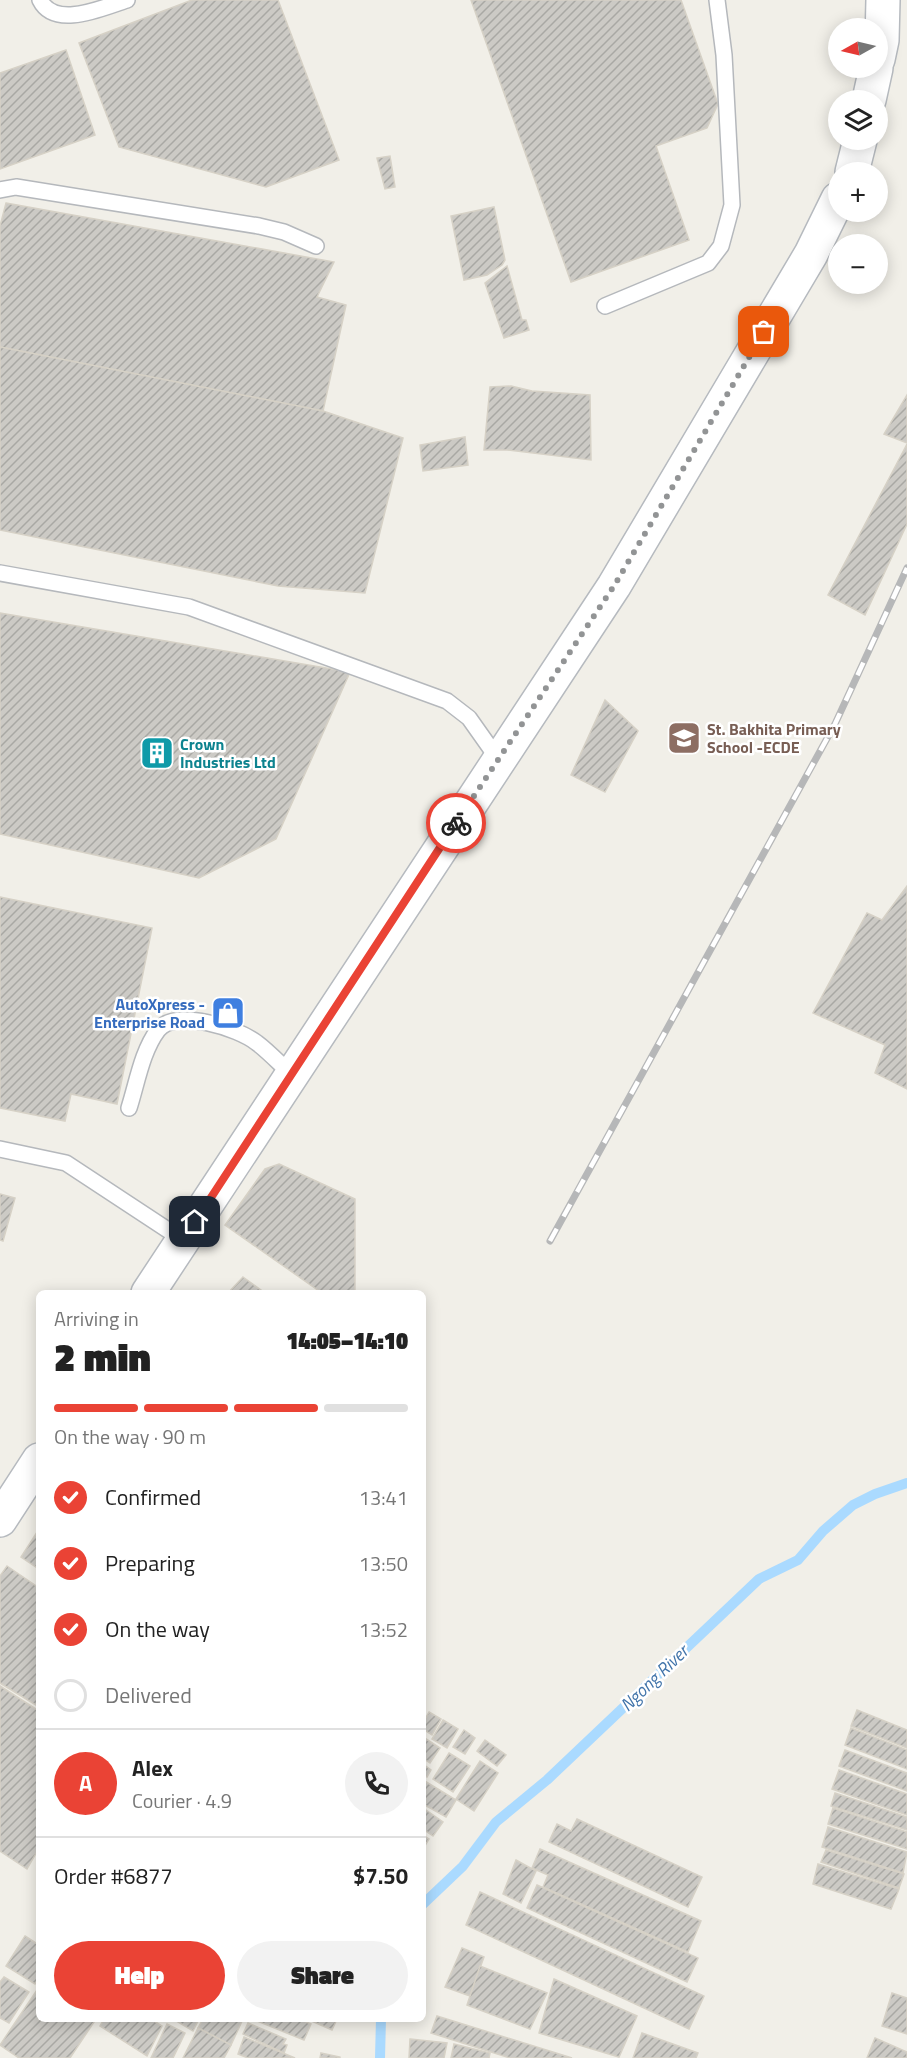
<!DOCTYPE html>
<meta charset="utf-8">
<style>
body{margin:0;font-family:"Titillium Web",sans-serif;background:#f2f2f2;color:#222;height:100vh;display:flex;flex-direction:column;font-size:22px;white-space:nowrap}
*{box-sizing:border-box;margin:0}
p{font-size:20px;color:#767676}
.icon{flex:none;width:33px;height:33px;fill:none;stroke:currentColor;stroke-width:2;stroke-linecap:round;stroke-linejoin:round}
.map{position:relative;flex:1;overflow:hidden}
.side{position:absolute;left:36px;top:1290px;width:390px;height:732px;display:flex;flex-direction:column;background:#fff;border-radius:9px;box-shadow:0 3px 15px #0003}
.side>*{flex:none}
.needle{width:39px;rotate:262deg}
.tools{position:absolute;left:828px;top:18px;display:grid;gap:12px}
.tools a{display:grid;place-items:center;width:60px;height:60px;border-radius:50%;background:#fff;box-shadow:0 3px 15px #0003;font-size:30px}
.pin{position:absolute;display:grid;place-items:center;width:51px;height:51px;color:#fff;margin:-26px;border-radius:12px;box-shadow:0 3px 9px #0006}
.courier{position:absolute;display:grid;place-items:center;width:60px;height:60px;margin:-30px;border:4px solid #ea4335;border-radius:50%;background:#fff;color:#222;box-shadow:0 2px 8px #0007}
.summary em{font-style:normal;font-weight:800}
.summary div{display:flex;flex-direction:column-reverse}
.summary{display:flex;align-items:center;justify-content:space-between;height:102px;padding:0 18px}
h1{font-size:39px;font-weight:800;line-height:45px}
.bar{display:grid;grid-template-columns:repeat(4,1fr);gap:9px 6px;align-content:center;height:72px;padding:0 18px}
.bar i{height:8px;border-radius:4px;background:#e0e0e0}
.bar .on{background:#ea4335}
.bar p{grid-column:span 4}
.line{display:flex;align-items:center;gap:15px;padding:0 18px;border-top:2px solid #e0e0e0}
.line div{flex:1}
.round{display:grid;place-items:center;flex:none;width:63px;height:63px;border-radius:32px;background:#f2f2f2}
ol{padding:0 18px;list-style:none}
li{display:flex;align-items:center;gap:18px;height:66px}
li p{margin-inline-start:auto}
li .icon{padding:6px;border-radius:50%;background:#ea4335;color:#fff;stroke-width:4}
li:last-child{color:#767676}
li i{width:33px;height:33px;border:3px solid #e0e0e0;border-radius:50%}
.button{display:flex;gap:12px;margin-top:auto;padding:12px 18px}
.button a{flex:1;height:69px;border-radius:36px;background:#ea4335;color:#fff;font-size:24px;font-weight:800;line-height:69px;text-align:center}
.button a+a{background:#f2f2f2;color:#222}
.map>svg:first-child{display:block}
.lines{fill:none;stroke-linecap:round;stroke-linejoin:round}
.stream{stroke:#aadaff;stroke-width:10}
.building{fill:url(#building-hatch);stroke:#d6d1c6;stroke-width:1.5}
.service-casing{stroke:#b5b8bc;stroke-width:18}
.secondary-casing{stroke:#b6babf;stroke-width:36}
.service{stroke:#fff;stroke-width:15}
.secondary{stroke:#fff;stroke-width:33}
.rail-casing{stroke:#b6b7b8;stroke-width:7}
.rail{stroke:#fff;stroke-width:4.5;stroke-dasharray:14;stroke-linecap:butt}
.done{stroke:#929495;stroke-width:6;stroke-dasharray:0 10.8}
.route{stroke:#ea4335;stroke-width:8}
.labels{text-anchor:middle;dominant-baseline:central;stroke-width:5;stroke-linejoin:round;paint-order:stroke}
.education-label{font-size:16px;font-weight:bold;fill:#785e54;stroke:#fff;text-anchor:start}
.culture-label{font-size:16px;font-weight:bold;fill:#0d838f;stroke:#fff;text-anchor:start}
.shop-label{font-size:16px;font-weight:bold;fill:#366cbe;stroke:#fff;text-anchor:end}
.water-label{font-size:18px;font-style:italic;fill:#4174aa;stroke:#fff}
</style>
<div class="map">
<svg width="907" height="2058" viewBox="0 0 907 2058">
<defs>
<pattern id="building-hatch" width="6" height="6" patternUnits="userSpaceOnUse" patternTransform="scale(1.5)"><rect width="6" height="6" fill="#cccac5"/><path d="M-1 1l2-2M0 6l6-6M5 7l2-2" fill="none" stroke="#a9a8a4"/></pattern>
</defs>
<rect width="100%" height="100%" fill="#f1efe8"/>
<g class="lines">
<g class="stream">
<polyline points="423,1904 463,1866 496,1822 547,1780 759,1579 798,1560 823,1531 853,1505 875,1494 907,1483"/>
<polyline points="380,2058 381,2019"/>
</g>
</g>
<g class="building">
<polygon points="192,0 278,0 339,160 266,187 119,147 79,43"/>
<polygon points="471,0 681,0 718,104 707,128 656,146 689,240 571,282"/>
<polygon points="66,50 95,135 0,169 0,73"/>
<polygon points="390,156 395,187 385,189 377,158"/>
<polygon points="6,203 334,262 317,297 346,305 323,411 0,347 0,226"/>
<polygon points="494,207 505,260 502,265 487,275 464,280 451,216"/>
<polygon points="507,266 522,320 526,320 529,330 504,338 485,283"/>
<polygon points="0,347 323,411 403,438 365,593 278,586 0,530"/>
<polygon points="511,386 532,391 590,395 591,460 507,450 484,450 490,387"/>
<polygon points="907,395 907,443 884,434"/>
<polygon points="465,437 468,465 423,471 420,445"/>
<polygon points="907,444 907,524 865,615 828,595"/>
<polygon points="0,613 350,672 276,839 199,878 0,834"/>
<polygon points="605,700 638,731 605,792 571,775"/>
<polygon points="907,886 907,1089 875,1073 885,1045 813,1013 867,913 882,920"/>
<polygon points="0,897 152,928 117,1104 71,1094 65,1121 0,1108"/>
<polygon points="279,1164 355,1199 355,1293 322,1293 225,1225 265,1169"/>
<polygon points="0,1194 15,1198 3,1241 0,1240"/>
<polygon points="243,1277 265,1293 228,1293"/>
<polygon points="39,1529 39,1569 21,1557"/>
<polygon points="7,1566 39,1588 39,1707 0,1683 0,1576"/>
<polygon points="0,1686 39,1711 39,1848 27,1869 0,1851"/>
<polygon points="857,1710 907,1730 907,1748 851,1726"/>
<polygon points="429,1712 441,1719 432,1735 423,1729 423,1723"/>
<polygon points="443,1720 458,1729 447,1748 432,1739"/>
<polygon points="851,1728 907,1750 907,1769 845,1745"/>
<polygon points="464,1730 475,1738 465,1754 453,1747"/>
<polygon points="423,1737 440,1748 430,1763 423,1758"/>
<polygon points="485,1740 506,1755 497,1766 477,1751"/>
<polygon points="845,1750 907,1773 907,1791 839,1766"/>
<polygon points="449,1753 470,1766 453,1792 433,1779"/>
<polygon points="480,1761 498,1773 474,1811 456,1799"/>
<polygon points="423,1764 431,1770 427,1777 423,1775"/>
<polygon points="839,1770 907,1794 907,1815 832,1789"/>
<polygon points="423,1780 456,1800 446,1817 423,1804"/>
<polygon points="835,1793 907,1817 907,1830 831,1806"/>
<polygon points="833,1808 907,1832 907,1849 828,1824"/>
<polygon points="426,1810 443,1822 433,1836 423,1829 423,1814"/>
<polygon points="577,1819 702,1877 688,1907 549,1842 557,1824 571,1831"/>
<polygon points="828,1827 907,1852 903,1873 822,1847"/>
<polygon points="423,1835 429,1839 423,1849"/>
<polygon points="540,1849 701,1921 688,1952 543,1887 548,1875 532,1868"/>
<polygon points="826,1850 904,1874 899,1888 821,1862"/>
<polygon points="516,1860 536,1871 521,1903 503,1894"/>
<polygon points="818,1864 899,1889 891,1909 813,1884"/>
<polygon points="537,1885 698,1958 687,1982 527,1908"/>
<polygon points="480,1892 704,1996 689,2029 466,1925"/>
<polygon points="25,1936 39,1945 39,1978 35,1984 6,1966"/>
<polygon points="462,1948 484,1957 470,1996 445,1987"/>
<polygon points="480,1966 547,1993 530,2029 467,2005"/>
<polygon points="4,1977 29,1992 9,2023 0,2018 0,1982"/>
<polygon points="554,1979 637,2016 619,2057 539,2033"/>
<polygon points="39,1987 39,2019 96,2019 70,2058 19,2058 0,2045"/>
<polygon points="892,1993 907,1998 907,2034 882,2026"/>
<polygon points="437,2016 572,2058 510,2058 431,2033"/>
<polygon points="104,2019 151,2019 162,2026 147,2056 100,2026"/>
<polygon points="173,2019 199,2019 193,2031"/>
<polygon points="203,2019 243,2019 231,2045 198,2028"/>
<polygon points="252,2019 299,2019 311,2024 304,2040"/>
<polygon points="307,2019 337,2019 332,2030"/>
<polygon points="248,2023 286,2039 283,2044 287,2045 284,2053 243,2034"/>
<polygon points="167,2024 185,2033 173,2058 151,2058"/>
<polygon points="198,2028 231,2045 224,2058 183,2058"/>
<polygon points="642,2033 698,2053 696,2058 633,2058"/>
<polygon points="244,2037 295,2058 248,2058 238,2054"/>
<polygon points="875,2038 907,2052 907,2058 867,2058"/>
<polygon points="410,2039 447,2043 444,2058 409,2058"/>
<polygon points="454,2044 490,2053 489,2058 451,2058"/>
<polygon points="321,2053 340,2057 340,2058 320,2058"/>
</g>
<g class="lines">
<defs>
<g id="service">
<path d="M40,0C55,30 104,7 127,0"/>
<polyline points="0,190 16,187 259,226 284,232 316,246"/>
<polyline points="605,306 708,263 721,246 732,205 724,55 717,0"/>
<polyline points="0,573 189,607 447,701 469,718 498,759"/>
<path d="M129,1108C137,1083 142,1051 158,1030C176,1008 238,1028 257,1043C269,1052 280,1064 291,1074"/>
<polyline points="0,1149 66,1163 183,1240"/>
</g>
<g id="secondary">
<polyline points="878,59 882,40 883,0"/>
<polyline points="869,100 876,68"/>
<polyline points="852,172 860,140"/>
<polyline points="148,1293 614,586 811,254 838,199"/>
<polyline points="0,1520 39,1460"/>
</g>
</defs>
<use href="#service" class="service-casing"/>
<use href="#secondary" class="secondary-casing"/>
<use href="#service" class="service"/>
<use href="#secondary" class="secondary"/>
<defs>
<polyline id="rail" points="550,1241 835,724 907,568"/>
</defs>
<use href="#rail" class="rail-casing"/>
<use href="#rail" class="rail"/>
</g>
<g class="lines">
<polyline class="done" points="456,823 614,586 764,332"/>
<polyline class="route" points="195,1222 456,823"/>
</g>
<defs>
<symbol id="school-square" viewBox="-11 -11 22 22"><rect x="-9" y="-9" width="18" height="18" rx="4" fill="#8d6e63" stroke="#fff"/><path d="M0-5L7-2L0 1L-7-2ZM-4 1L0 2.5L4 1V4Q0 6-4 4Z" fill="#fff"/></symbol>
<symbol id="building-square" viewBox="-11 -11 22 22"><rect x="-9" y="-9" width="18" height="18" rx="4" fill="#0f9aa8" stroke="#fff"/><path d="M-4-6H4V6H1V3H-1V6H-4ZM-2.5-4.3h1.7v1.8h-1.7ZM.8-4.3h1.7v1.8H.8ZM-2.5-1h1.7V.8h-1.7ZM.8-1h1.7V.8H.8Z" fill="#fff"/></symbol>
<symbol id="shop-square" viewBox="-11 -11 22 22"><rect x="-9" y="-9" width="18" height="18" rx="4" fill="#3f7fe0" stroke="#fff"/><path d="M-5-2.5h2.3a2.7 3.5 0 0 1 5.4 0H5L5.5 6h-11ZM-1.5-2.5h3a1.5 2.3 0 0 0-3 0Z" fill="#fff"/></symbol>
</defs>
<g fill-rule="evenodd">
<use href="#school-square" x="665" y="719" width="38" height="38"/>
<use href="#building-square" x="138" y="734" width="38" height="38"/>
<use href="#shop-square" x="209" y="994" width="38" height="38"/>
</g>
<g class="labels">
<g class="education-label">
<text x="707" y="729">St. Bakhita Primary<tspan x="707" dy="18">School -ECDE</tspan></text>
</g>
<g class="culture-label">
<text x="180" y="744">Crown<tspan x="180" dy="18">Industries Ltd</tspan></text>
</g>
<g class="shop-label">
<text x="205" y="1004">AutoXpress -<tspan x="205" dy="18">Enterprise Road</tspan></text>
</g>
<g class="water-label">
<text transform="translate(654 1678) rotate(-44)">Ngong River</text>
</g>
</g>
</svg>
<div class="tools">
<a><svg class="needle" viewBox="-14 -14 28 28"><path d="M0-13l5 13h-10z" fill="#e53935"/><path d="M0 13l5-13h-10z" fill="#767676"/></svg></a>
<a><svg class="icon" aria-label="layers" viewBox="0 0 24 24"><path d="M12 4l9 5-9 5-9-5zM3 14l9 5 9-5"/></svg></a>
<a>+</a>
<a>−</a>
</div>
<div class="pin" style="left:764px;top:332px;background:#ea580c"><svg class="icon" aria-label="bag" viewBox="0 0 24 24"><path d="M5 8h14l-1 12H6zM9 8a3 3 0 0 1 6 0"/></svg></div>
<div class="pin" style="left:195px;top:1222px;background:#1f2937"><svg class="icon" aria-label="home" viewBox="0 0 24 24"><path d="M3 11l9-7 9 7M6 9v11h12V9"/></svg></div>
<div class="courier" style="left:456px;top:823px"><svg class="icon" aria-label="bike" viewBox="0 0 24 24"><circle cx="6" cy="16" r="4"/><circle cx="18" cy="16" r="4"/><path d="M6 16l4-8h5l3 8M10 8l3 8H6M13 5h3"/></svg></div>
<section class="side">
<div class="summary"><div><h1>2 min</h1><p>Arriving in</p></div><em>14:05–14:10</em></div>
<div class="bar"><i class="on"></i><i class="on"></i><i class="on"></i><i></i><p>On the way · 90 m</p></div>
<ol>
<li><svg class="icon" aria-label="check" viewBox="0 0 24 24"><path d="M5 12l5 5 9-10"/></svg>Confirmed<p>13:41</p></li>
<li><svg class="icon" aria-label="check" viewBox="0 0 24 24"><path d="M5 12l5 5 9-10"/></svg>Preparing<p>13:50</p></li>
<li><svg class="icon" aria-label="check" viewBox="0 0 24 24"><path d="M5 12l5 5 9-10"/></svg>On the way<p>13:52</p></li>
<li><i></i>Delivered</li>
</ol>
<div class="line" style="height:108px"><b class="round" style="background:#ea4335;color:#fff">A</b><div><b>Alex</b><p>Courier · 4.9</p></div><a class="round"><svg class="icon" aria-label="phone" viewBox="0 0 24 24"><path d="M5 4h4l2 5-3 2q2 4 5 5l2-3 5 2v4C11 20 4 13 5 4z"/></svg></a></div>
<div class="line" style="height:78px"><div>Order #6877</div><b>$7.50</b></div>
<div class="button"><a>Help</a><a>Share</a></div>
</section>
</div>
